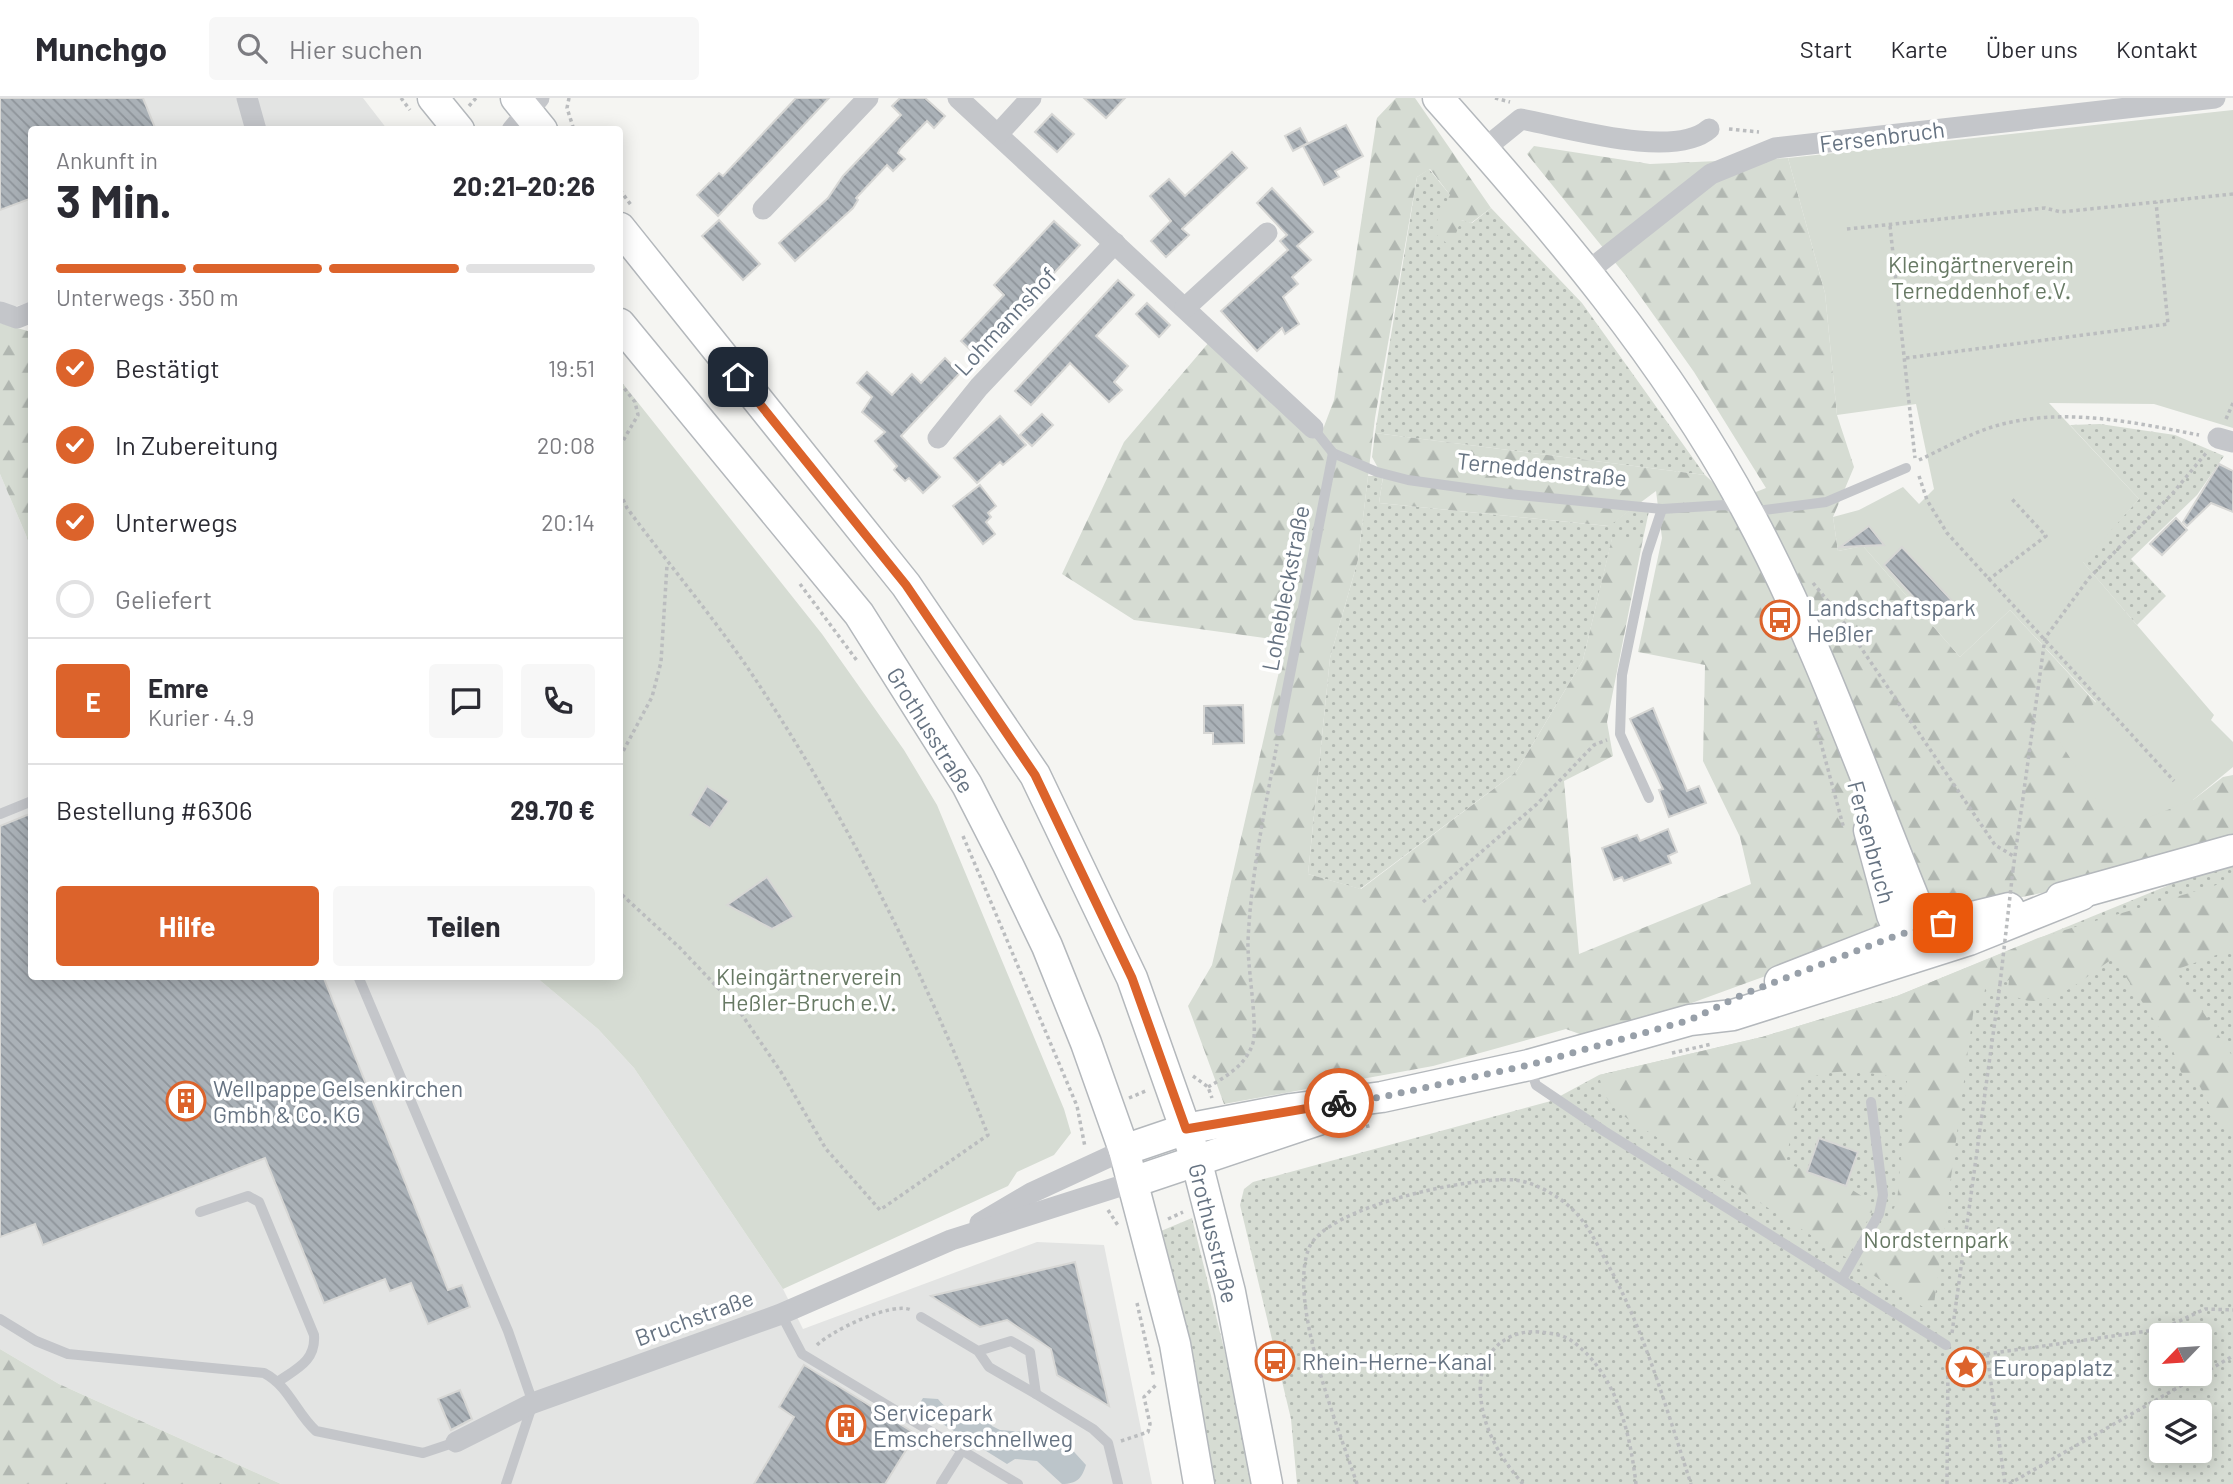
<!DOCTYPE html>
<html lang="de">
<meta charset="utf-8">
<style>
body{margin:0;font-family:Barlow,sans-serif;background:#f7f7f7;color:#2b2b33;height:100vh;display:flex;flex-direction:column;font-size:26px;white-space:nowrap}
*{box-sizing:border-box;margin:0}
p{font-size:23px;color:#7c7c81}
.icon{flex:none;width:38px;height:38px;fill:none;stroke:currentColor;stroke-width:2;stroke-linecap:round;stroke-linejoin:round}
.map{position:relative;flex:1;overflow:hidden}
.sheet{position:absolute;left:28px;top:28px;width:595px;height:854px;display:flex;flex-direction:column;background:#fff;border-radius:7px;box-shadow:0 4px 18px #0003}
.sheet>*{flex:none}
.needle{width:46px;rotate:245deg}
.buttons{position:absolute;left:2149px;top:1225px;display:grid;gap:14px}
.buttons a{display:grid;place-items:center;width:63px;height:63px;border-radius:7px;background:#fff;box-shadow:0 4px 18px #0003;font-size:35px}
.pin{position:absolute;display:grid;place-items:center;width:60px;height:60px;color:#fff;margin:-30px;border-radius:14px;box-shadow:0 4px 10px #0006}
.courier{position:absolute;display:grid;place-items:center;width:70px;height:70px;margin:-35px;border:5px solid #dc632b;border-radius:50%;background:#fff;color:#222;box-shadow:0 2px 9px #0007}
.overview em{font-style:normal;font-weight:700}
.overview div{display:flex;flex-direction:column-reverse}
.overview{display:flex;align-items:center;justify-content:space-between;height:119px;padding:0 28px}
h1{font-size:46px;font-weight:700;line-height:52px}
.bar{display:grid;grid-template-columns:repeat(4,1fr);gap:10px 7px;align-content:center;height:84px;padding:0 28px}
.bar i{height:9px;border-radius:5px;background:#e1e1e2}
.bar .current{background:#dc632b}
.bar p{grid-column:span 4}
.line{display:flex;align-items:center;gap:18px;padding:0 28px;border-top:2px solid #e1e1e2}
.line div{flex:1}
.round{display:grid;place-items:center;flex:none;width:74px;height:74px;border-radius:7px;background:#f7f7f7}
ol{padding:0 28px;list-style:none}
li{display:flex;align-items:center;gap:21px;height:77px}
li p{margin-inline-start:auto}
li .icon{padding:7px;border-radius:50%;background:#dc632b;color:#fff;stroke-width:4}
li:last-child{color:#7c7c81}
li i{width:38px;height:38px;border:4px solid #e1e1e2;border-radius:50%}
.action{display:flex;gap:14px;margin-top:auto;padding:14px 28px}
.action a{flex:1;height:80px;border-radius:7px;background:#dc632b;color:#fff;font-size:28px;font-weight:700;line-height:80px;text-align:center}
.action a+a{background:#f7f7f7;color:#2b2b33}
header{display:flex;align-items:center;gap:42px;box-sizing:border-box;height:98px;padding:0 35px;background:#fff;border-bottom:2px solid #e1e1e2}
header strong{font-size:33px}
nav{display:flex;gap:38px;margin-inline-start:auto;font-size:24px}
.search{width:490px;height:63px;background:#f7f7f7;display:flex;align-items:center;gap:18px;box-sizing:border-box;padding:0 24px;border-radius:7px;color:#7c7c81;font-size:26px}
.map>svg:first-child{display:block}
.built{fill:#e3e4e3}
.grass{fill:url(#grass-dots);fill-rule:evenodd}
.forest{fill:url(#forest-firs)}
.garden{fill:#d6dcd3}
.water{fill:#bcc5ca}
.building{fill:url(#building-back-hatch);stroke:#d7d7d5;stroke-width:2}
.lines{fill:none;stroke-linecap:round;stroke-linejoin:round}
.secondary-casing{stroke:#b4b8bc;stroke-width:33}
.path{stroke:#bbbdbf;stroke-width:3.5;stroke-dasharray:3.5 3.5;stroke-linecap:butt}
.lane{stroke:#c4c6ca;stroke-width:10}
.street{stroke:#c4c6ca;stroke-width:21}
.secondary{stroke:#fff;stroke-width:30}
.path-bridge{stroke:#bbbdbf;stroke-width:3.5;stroke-dasharray:3.5 3.5;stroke-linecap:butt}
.done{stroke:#98a0a9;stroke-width:7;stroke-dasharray:0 12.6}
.route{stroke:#dc632b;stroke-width:9}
.labels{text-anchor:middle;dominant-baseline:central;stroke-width:7;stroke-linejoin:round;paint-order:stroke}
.street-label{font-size:23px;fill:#667382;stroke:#fff}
.park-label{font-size:23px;fill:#677964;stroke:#fff}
.poi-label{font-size:23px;fill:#667382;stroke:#fff;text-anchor:start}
</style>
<header>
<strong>Munchgo</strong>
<div class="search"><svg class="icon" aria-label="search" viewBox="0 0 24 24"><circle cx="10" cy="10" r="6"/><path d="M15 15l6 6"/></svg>Hier suchen</div>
<nav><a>Start</a><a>Karte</a><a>Über uns</a><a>Kontakt</a></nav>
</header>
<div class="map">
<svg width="2233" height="1386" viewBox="0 0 2233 1386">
<defs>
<pattern id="grass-dots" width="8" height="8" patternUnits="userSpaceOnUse" patternTransform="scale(1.75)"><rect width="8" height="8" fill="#d6dcd3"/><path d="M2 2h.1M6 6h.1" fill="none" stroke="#b1b7b1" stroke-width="1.8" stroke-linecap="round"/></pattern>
<pattern id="forest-firs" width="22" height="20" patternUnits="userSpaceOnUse" patternTransform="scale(1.75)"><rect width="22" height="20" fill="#d6dcd3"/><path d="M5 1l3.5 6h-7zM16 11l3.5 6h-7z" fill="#b1b7b1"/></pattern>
<pattern id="building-back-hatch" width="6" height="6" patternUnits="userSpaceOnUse" patternTransform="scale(1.75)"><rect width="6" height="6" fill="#aab1b7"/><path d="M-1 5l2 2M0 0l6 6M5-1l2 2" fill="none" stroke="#8e949a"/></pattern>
</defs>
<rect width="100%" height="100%" fill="#f5f5f2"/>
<g class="built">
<polygon points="0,0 363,0 387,31 32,32 31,204 0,213"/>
<polygon points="0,376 31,449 32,878 536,879 598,931 634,970 783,1191 803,1231 1037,1144 1104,1147 1152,1386 281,1386 59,1286 0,1251"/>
</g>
<g class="grass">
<polygon points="1429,71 1450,97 1461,122 1472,125 1491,110 1582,205 1705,377 1375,335 1417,79"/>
<polygon points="2100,326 2175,337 2224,358 2197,397 2131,461 2166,498 2137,527 2082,463 2139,401 2070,327"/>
<polygon points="1368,378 1383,378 1379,405 1608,428 1630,412 1649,413 1643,441 1612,441 1583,562 1516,674 1360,791 1308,776 1330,560 1358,462"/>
<path d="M2233,761V1386H1297L1291,1321L1240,1107L1244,1091L1253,1084L1551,1003L1599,977L1762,939L1897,898ZM2161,1237H2200V1276H2161ZM2161,1314H2200V1353H2161Z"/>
<polygon points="1192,1120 1245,1336 1254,1386 1212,1386 1187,1243 1161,1133"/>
</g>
<g class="forest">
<polygon points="1396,0 1415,0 1491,110 1471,125 1461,122 1451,149 1432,133 1450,97 1430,71 1417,79 1375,320 1358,462 1330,560 1308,776 1361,791 1516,674 1583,562 1612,440 1643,441 1607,624 1613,658 1564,683 1579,856 1751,786 1740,739 1703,663 1705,567 1638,554 1662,440 1656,393 1609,428 1379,405 1383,379 1372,359 1375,335 1705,377 1733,403 1766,390 1694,274 1626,178 1527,56 1534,48 1650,66 1788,60 1825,195 1837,317 1854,369 1833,419 1838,453 1863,448 1960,559 2010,512 2096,605 2193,702 2223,679 2233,677 2233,741 2074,788 1966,811 1870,840 1593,941 1566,931 1433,968 1224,1006 1188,908 1212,867 1286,543 1134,522 1062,476 1124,344 1210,243 1320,339 1334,302 1377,20"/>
<polygon points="0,225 31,234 31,449 0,376"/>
<path d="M2233,782V851L2175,872L2233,959V1032L2219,1024L2199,987L2186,981L2181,974L2172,950L2117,865L2111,862C2079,883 2043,920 2008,894L2009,882L1985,891L1983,905L1974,909L1934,1206L1926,1211L1859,1168L1897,1105L1907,983C1875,974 1828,966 1799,986L1786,1065L1846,1088L1868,1102L1872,1114L1847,1160L1622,1017C1608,1005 1603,996 1599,977L1762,939L1897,898L2038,840Z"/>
<polygon points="0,1251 59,1286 281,1386 0,1386"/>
</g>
<g class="garden">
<polygon points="2233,12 2233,330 2154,306 2049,305 2139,401 2083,464 2214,617 2211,622 2233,644 2233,669 2193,702 2116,732 2058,641 2096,604 2010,512 1960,559 1863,448 1838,453 1833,419 1859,412 1903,389 1919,406 1934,391 1916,306 1837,317 1825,195 1788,60"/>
<polygon points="620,282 822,536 904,652 937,707 1064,1011 1071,1035 1054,1057 1017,1074 1008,1088 783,1191 634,970 598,931 536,879 620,878"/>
</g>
<path class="water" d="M923,1300L938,1301C952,1319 963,1311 981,1311L992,1328L1000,1332L1047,1336L1065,1344L1086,1367C1082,1380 1077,1386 1062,1386L1037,1363L1015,1361L1007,1366L917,1310Z"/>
<g class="building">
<polygon points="0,0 143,0 156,32 32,32 32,100 0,112"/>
<polygon points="796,0 829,0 718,118 697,97 719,75 723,78"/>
<polygon points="900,0 925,0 945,18 934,30 927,23 900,51 898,55 905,61 893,73 887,67 856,100 858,102 853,110 795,163 779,145 828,100 843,78 901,17 892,8"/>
<polygon points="1084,0 1125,0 1106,20"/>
<polygon points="1052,16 1074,36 1057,54 1035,34"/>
<polygon points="1346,27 1363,58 1335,73 1339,79 1324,87 1303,48"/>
<polygon points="1300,30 1308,45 1293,53 1285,38"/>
<polygon points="1232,54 1247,70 1182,131 1189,137 1166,159 1151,143 1171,123 1150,98 1169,81 1185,98"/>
<polygon points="1272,90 1313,134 1297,148 1311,162 1292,179 1298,186 1283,199 1299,226 1285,236 1282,230 1257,253 1221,213 1288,152 1280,143 1287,137 1257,105"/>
<polygon points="719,122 760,166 743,182 702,138"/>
<polygon points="1054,123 1080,147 977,258 961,243 1004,197 994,187"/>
<polygon points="1118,182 1134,197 1096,238 1128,268 1114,284 1122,292 1109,304 1070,265 1031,307 1015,293"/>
<polygon points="1147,205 1170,227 1159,239 1136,216"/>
<polygon points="945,260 960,275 901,338 940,379 923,395 909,380 905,383 894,372 897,368 875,343 885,334 862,314 872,299 857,285 867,274 892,297 912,276 921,285"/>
<polygon points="1042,316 1053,327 1032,348 1020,337"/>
<polygon points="1000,318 1026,347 1003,367 1000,364 977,385 954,360"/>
<polygon points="2219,366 2233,373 2233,414 2211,405 2187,428 2183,424"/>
<polygon points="980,387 996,408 988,415 991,419 986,424 995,436 983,446 953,408"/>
<polygon points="2176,420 2187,432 2162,457 2150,446"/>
<polygon points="1869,428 1884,447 1840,449"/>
<polygon points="1902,449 1955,506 1936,524 1884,467"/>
<polygon points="1243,607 1244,645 1213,646 1213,635 1204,635 1204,608"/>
<polygon points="1653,610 1687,693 1699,688 1706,705 1669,719 1659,692 1663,691 1630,621"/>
<polygon points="707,688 729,703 710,730 690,717"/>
<polygon points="32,715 32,878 323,878 448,1192 462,1187 470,1209 428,1226 411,1185 390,1193 385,1181 324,1205 265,1060 43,1147 35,1126 0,1139 0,728"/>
<polygon points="1668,731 1677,754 1668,758 1671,765 1624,783 1622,779 1614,782 1602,750 1637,737 1640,743"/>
<polygon points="767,779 794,819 772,831 727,807"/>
<polygon points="1819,1040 1858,1054 1846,1088 1807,1074"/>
<polygon points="1075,1164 1109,1308 1057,1277 1051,1251 1007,1222 980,1229 931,1198"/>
<polygon points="804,1267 916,1336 885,1386 754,1386 794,1319 779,1309"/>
<polygon points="460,1292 472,1321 451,1332 438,1301"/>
</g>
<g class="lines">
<defs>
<g id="secondary">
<polyline points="433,0 459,32"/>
<polyline points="516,0 542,32"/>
<path d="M1438,0C1552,128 1667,262 1748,414C1816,540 1863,676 1917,808L1920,830L1911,860"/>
<polyline points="620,130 906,487 1035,677 1132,880 1196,1061 1230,1194 1267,1386"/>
<polyline points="620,226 859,516 967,687 1008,767 1047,848 1086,945 1124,1052 1175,1246 1199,1386"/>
<polyline points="1869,732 1892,817 1908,854"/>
<polyline points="2061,800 2233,752"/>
<polyline points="1780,883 1898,837 2009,810"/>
<polyline points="1124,1052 1186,1031 1291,1011 1382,999 1529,967 1690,922 1733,917 1969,842 2081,797"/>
<polyline points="1133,1084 1318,1022"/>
</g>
</defs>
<use href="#secondary" class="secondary-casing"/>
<g class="path">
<polyline points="401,0 410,12"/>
<polyline points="569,0 567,10 574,32"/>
<polyline points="1495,0 1510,4"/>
<polyline points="469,8 476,0"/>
<polyline points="1729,31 1759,34"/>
<polyline points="620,92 631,107"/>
<polyline points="1890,128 1915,360"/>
<polyline points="1847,131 2045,110 2061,114 2233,96"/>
<polyline points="1906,260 2168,226 2156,104"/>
<polyline points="620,285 635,304 638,317 620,348"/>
<polyline points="2226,321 2233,305"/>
<path d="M1919,362C1943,351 1967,337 1992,329C2060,308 2132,324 2199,337"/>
<polyline points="1919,378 1927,402 1947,435 2174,683"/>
<path d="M620,395L627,410C672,471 722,529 763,593C854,733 927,881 988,1037L880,1112L826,1051L781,974L738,911L680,850L620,795"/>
<polyline points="1988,482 2046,438 2011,400"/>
<polyline points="1813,485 1836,513 1995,747 2015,759"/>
<polyline points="800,486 858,564"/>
<polyline points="1815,623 1844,731"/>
<polyline points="620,659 652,599 661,564 667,467"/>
<polyline points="963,738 1077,1008 1085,1049"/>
<polyline points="2013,772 2045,540 2089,480 2172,396 2207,354"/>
<polyline points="1423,804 1537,706 1594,647 1607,642"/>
<polyline points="1672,955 1712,946"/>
<polyline points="1193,978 1208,989 1212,1000"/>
<path d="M1208,989C1227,978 1246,967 1253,945C1258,928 1247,866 1248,843C1251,776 1265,711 1277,646"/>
<polyline points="1129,1000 1148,992"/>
<polyline points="1339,1036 1372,1027"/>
<polyline points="1108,1112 1119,1129"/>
<polyline points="1168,1121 1183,1114"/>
<polyline points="1137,1205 1154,1280"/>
<polyline points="1952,1235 2000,886"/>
<path d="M817,1247C831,1233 892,1203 911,1212"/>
<polyline points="1987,1256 2005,1386"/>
<polyline points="1952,1261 2162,1231 2205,1211 2233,1212"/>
<polyline points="1121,1343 1148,1334 1150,1326 1144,1299 1156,1287"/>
<path d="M1357,1386C1339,1331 1287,1204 1309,1150C1326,1108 1473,1078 1515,1082C1534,1084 1557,1097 1571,1110C1587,1125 1596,1144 1606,1163C1645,1233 1666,1310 1691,1386"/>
<path d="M1523,1386C1502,1362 1484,1333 1481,1301C1475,1258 1505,1227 1547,1235C1556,1236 1565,1238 1572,1243C1617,1276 1630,1335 1636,1386"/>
<polyline points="1947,1386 1948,1262"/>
<polyline points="2009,1386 2233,1258"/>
</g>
<g class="lane">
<polyline points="1313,330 1333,355 1377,374 1408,382 1509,396 1662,411 1725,407 1749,414 1826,404 1906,370"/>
<polyline points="1279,633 1333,355"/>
<polyline points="1649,700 1620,636 1622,577 1647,456 1662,411"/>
<polyline points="0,716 32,703"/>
<polyline points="358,878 508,1233 533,1305 506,1386"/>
<polyline points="1530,969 1536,987 1604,1033 1946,1247"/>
<path d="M200,1114L248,1098L259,1104L314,1237C316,1262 298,1270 279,1283"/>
<polyline points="1842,1181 1879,1116 1883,1097 1871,1004"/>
<polyline points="781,1216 802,1256 1018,1386"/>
<polyline points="921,1219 978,1253 1011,1243 1030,1254 1036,1296 989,1269 978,1253"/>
<path d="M0,1221L36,1243L68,1256L264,1275C289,1288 296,1315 316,1333L423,1355L456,1344"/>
<polyline points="1036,1296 1093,1331 1108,1345 1118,1386"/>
<polyline points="941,1386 963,1351"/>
</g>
<g class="street">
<polyline points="247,0 256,32"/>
<polyline points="958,0 1313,330"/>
<polyline points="512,32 539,0"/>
<polyline points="998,36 1031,0"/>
<path d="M1484,51L1521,21C1565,29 1674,62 1709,31"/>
<polyline points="763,111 868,0"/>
<polyline points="1587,174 1711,76 1775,50 2215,0"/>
<polyline points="1185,210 1267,135"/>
<polyline points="0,214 17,220 32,214"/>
<polyline points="938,340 979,289 1115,145"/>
<polyline points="2218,340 2233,344"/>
<polyline points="980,1125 1031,1095 1124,1052"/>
<polyline points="456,1344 533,1305 781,1216 951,1142 1133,1084"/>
</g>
<use href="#secondary" class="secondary"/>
<polyline class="path-bridge" points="2000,886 2013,772"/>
</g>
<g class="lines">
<polyline class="done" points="1339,1005 1382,999 1529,967 1690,922 1744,896 1898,837 1943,825"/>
<polyline class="route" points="738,279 906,487 1035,677 1132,880 1186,1031 1339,1005"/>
</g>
<defs>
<symbol id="bus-ring" viewBox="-11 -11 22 22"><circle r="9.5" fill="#fff" stroke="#dc632b" stroke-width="1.5"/><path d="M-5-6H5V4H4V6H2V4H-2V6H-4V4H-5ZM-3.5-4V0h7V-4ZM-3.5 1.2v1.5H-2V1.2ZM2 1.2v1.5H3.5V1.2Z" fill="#dc632b"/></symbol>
<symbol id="building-ring" viewBox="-11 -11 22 22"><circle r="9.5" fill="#fff" stroke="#dc632b" stroke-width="1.5"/><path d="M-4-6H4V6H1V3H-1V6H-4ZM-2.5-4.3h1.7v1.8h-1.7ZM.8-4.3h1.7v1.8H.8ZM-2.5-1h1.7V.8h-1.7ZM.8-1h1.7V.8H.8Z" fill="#dc632b"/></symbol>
<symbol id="sight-ring" viewBox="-11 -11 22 22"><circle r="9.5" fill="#fff" stroke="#dc632b" stroke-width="1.5"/><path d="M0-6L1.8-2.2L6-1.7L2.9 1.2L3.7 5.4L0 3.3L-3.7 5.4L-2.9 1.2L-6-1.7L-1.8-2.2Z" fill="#dc632b"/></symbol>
</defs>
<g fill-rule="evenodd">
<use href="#bus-ring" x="1758" y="500" width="44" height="44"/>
<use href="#building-ring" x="164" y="981" width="44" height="44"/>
<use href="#bus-ring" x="1253" y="1241" width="44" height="44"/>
<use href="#sight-ring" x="1944" y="1247" width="44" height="44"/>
<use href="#building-ring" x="824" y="1305" width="44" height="44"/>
</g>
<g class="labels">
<g class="street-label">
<text transform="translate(1882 38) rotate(-7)">Fersenbruch</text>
<text transform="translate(1005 223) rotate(-47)">Lohmannshof</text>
<text transform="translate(1542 371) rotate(6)">Terneddenstraße</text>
<text transform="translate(1285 490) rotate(-79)">Lohebleckstraße</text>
<text transform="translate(931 632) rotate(58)">Grothusstraße</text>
<text transform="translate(1872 744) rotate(75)">Fersenbruch</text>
<text transform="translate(1214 1135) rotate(76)">Grothusstraße</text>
<text transform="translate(694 1219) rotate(-20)">Bruchstraße</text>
</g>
<g class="park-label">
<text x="1981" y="166">Kleingärtnerverein<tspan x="1981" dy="26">Terneddenhof e.V.</tspan></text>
<text x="809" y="878">Kleingärtnerverein<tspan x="809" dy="26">Heßler-Bruch e.V.</tspan></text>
<text x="1936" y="1141">Nordsternpark</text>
</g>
<g class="poi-label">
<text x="1807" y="509">Landschaftspark<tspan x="1807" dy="26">Heßler</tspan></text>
<text x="213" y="990">Wellpappe Gelsenkirchen<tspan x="213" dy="26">Gmbh &amp; Co. KG</tspan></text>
<text x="1302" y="1263">Rhein-Herne-Kanal</text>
<text x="1993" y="1269">Europaplatz</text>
<text x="873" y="1314">Servicepark<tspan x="873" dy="26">Emscherschnellweg</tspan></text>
</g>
</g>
</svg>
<div class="buttons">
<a><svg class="needle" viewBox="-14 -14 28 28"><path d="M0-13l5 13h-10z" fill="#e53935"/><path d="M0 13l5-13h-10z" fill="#7c7c81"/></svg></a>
<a><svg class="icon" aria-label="layers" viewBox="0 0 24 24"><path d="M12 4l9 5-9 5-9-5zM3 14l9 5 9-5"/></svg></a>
</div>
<div class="pin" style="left:1943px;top:825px;background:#ea580c"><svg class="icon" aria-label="bag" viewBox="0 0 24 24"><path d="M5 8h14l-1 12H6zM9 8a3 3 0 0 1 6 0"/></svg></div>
<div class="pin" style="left:738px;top:279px;background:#1f2937"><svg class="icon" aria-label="home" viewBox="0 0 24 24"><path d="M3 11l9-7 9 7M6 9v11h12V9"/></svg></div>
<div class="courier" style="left:1339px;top:1005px"><svg class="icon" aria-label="bike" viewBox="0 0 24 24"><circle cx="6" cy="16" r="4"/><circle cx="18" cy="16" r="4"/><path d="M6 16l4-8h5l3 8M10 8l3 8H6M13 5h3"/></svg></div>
<section class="sheet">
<div class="overview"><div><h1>3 Min.</h1><p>Ankunft in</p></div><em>20:21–20:26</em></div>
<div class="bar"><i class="current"></i><i class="current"></i><i class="current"></i><i></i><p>Unterwegs · 350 m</p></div>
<ol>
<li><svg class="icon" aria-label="check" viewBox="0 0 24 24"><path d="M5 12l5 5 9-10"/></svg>Bestätigt<p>19:51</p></li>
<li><svg class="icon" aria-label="check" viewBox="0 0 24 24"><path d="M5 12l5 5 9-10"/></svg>In Zubereitung<p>20:08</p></li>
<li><svg class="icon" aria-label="check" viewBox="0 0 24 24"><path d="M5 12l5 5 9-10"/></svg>Unterwegs<p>20:14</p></li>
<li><i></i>Geliefert</li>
</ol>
<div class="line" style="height:126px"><b class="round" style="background:#dc632b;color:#fff">E</b><div><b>Emre</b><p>Kurier · 4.9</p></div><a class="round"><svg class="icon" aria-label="chat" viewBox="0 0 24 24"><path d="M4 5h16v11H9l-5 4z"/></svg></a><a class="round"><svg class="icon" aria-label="phone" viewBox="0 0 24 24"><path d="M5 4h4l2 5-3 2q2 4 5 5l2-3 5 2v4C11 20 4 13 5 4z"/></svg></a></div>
<div class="line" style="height:91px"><div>Bestellung #6306</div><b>29.70 €</b></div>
<div class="action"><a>Hilfe</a><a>Teilen</a></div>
</section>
</div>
